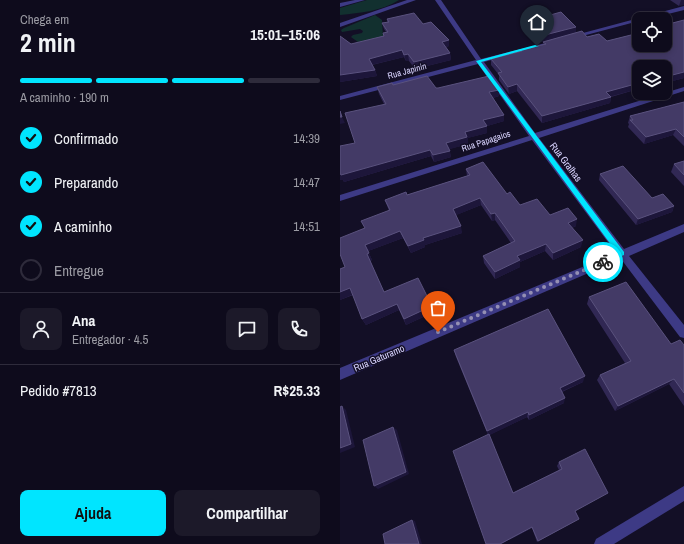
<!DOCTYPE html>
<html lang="pt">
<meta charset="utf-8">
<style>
body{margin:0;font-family:"Archivo Narrow",sans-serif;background:#1c1929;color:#f1f3f6;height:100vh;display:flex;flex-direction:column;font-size:15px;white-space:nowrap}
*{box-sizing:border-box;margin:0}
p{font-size:13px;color:#9b9ba3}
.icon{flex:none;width:22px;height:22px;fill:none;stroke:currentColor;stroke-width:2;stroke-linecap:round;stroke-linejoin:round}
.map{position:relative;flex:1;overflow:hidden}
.panel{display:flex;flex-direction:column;background:#0e0b1c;width:340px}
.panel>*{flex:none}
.buttons{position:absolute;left:292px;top:12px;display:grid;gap:8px}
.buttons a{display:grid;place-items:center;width:40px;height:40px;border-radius:8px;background:#0e0b1c;box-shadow:0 2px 6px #0003,0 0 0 1px #2e2b3b;font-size:20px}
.pin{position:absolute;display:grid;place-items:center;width:34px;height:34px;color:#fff;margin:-41px -17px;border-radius:50% 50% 50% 0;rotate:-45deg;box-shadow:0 0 4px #0007}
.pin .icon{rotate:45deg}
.courier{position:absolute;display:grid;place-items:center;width:40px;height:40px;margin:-20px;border:3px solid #00e5ff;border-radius:50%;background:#fff;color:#222;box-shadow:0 1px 5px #0007}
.head em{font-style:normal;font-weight:700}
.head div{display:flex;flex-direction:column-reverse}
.head{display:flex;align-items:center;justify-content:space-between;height:68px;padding:0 20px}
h1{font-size:26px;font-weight:700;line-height:30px}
.bar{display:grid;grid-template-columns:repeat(4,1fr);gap:6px 4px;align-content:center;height:48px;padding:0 20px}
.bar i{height:5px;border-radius:3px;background:#2e2b3b}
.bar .active{background:#00e5ff}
.bar p{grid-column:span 4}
.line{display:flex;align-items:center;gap:10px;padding:0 20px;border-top:1px solid #2e2b3b}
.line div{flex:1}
.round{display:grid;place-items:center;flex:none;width:42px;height:42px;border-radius:8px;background:#1c1929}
ol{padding:0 20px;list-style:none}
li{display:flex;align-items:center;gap:12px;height:44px}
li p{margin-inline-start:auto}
li .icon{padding:4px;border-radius:50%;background:#00e5ff;color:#111;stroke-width:4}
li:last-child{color:#9b9ba3}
li i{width:22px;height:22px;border:2px solid #2e2b3b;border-radius:50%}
.action{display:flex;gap:8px;margin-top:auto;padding:8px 20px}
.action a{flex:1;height:46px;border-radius:8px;background:#00e5ff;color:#111;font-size:16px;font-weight:700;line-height:46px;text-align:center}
.action a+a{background:#1c1929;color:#f1f3f6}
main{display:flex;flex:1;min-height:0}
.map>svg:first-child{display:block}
.green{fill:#12302f}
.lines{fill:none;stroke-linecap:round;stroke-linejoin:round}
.minor{fill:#3d3a85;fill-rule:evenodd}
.wall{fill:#312854}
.shaded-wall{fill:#1d163a}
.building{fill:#433a66;stroke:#5a527e}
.route{fill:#00e5ff}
.done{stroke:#948fb3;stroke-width:4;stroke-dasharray:0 7.2}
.labels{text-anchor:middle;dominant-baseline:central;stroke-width:3;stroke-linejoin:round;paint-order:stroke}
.far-street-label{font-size:9px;fill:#d9d4ff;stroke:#130f26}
.street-label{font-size:10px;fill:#d9d4ff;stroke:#130f26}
</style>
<main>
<section class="panel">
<div class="head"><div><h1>2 min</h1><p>Chega em</p></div><em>15:01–15:06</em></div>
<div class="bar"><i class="active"></i><i class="active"></i><i class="active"></i><i></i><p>A caminho · 190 m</p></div>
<ol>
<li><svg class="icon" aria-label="check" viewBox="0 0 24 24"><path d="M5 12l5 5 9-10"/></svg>Confirmado<p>14:39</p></li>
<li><svg class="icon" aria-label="check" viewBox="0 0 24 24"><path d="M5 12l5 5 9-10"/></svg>Preparando<p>14:47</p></li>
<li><svg class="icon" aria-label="check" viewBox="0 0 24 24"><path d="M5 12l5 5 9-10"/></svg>A caminho<p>14:51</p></li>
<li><i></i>Entregue</li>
</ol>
<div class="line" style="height:72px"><a class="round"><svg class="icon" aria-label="person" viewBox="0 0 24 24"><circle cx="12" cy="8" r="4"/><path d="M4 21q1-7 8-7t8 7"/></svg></a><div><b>Ana</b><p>Entregador · 4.5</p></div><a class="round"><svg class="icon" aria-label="chat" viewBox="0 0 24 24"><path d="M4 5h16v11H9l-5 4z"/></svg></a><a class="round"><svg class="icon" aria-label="phone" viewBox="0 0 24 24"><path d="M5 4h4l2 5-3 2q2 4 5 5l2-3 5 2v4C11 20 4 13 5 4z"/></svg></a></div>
<div class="line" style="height:52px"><div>Pedido #7813</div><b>R$25.33</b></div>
<div class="action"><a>Ajuda</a><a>Compartilhar</a></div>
</section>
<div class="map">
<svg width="344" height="544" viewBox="0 0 344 544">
<rect width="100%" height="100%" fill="#130f26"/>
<g class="green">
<path d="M27,0H59C42,11 20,13 0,15V8Z"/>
<polygon points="35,15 42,20 43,37 18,42 11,37 13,35 22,33 23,31 20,29 2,32 1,30 4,28"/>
</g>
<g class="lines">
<g class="minor">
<polygon points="15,0 25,0 0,7 0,3"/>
<polygon points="67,0 76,0 0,27 0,23"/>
<polygon points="95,0 101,0 141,59 218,40 218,42 144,62 195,133 344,87 344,91 199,138 284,249 344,224 344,232 289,256 344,325 344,338 340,337 281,259 0,380 0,368 276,253 192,140 0,201 0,195 189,136 138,64 0,100 0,96 136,60"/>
<polygon points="344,6 344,10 308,19 299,19 299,21 231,39 228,37"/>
<polygon points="344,486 344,501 274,544 254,544 256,539"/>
</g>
</g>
<g class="wall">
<polygon points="330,0 344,0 339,6"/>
<polygon points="47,19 83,24 109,40 109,46 106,47 110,53 111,60 75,69 69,61 66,61 64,57 32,65 35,70 37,76 0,82 0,36 11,44 43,36 46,32 44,29 42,23 47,22"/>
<polygon points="344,20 344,78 325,83 325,67 299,67 299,91 298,89 271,97 270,103 202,123 177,91 169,94 159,80 159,75 151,65 151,59 180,52 181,50 203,45 203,42 242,31 247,37 259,34 267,41 299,33 299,45 325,45 325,25"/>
<polygon points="182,23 236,33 197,43 182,29"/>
<polygon points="53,85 96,88 159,90 159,96 153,98 164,115 164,121 147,126 147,133 127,138 128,144 109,149 111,157 94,162 91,156 4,182 3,180 15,143 44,104 39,94 37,87"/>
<polygon points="344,102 344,146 333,135 304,144 288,127 289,124 288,123 290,116"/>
<polygon points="344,161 344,186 331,172 334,164"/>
<polygon points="126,169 167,194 180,205 210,215 236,226 232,228 241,247 213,260 205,251 180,262 180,267 155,279 144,263 143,256 171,243 155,220 152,221 141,205 116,215 122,233 85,245 85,247 71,253 63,238 28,251 32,260 30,261 44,292 92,306 94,312 66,325 59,310 26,325 22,319 13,295 0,300 0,269 5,267 24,228 49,211 45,200 67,195 127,176"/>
<polygon points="260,174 312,198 334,206 332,212 296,225 259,180"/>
<polygon points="249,297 331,344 344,345 344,406 329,384 275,411 257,380 260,375 285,363 247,304"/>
<polygon points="114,350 243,382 222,392 224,403 189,420 187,417 149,435 173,493 219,470 217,466 219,462 268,493 235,511 239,519 197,542 192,528 161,544 146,544 148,435 116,357"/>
</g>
<g class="shaded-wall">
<polygon points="341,0 344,0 344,5 339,6"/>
<polygon points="236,27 236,33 197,43 197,37"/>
<polygon points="109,40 109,46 103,48 102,42"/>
<polygon points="62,50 64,57 31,65 29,59"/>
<polygon points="110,53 111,60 75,69 74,62"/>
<polygon points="68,54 69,61 66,61 64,55"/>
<polygon points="35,70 37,76 0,82 0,75"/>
<polygon points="344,72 344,78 325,83 325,77"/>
<polygon points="299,83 298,89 265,98 266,92"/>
<polygon points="177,84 177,91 169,94 168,87"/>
<polygon points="159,90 159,96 149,99 149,92"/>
<polygon points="271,97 270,103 202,123 202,116"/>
<polygon points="164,115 164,121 144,127 143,120"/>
<polygon points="0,117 2,117 5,123 0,124"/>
<polygon points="147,126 147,133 128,138 128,144 107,150 106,143 125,132"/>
<polygon points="336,129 333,135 304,144 306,137"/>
<polygon points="90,150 91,156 4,182 3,180 0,180 0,173"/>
<polygon points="110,151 111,157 94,162 93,155"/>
<polygon points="140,198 141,205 114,216 113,209"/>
<polygon points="334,206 332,212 296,225 298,219"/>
<polygon points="155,213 155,220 152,221 151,214"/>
<polygon points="237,219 236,226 227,230 228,223"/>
<polygon points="121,226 122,233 85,245 85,247 71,253 68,246 83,238"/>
<polygon points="60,231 63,238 28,251 25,245"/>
<polygon points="243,240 241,247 213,260 213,253"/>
<polygon points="206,244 205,251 180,262 180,267 155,279 155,272 177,256"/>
<polygon points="29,253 32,260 30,261 27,254"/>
<polygon points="10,288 14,294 0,300 0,292"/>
<polygon points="57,304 59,310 26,325 22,319"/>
<polygon points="92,306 94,312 66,325 64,319"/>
<polygon points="245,376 243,382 218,393 220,388"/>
<polygon points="334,379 329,384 275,411 278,406"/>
<polygon points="225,398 224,403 189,420 189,415"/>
<polygon points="2,406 6,410 15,447 0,453"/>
<polygon points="188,412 187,417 148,436 147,431"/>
<polygon points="53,427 57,430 69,474 38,489 34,486"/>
<polygon points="72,520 75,521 82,544 79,544"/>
<polygon points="192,527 192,528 161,544 160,544"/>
</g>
<g class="building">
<polygon points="221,12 236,27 197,37 182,23"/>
<polygon points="74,13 83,24 91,22 109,40 102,42 110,53 74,62 68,54 64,55 62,50 29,59 35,70 0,75 0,36 11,44 44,36 43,33 48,32 42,23 49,22 47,19"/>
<polygon points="344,20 344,72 325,77 325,67 299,67 299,83 266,92 271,97 202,116 177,84 168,87 158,73 162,72 151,59 182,51 181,50 206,44 203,42 242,31 247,37 259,34 267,41 299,33 299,45 325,45 325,25"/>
<polygon points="87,76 96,88 98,88 149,76 159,90 149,92 164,115 143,120 147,126 125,132 127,137 106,143 110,151 93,155 90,150 1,175 0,173 0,146 15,143 5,113 46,104 37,87 52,83 53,85"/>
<polygon points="344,102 344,137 336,129 306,137 290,120 293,120 290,116"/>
<polygon points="0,111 2,117 0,117"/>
<polygon points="344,161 344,175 334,164"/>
<polygon points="143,162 167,194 170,192 180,205 197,199 210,215 228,208 237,219 228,223 243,240 213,253 206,244 177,256 180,260 155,272 143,256 175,241 155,213 151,214 140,198 113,209 121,226 83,238 84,240 68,246 60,231 25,245 29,253 27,254 44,292 78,278 92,306 64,319 57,304 22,319 10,288 0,292 0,269 5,267 0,254 0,238 25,228 21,221 50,210 45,200 66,192 67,195 130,175 126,169"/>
<polygon points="283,166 312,198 323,194 334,206 298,219 260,174"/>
<polygon points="286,282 331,344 340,340 344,345 344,393 334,379 278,406 260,375 291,361 249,297"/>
<polygon points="208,309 245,376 220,388 225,398 189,415 188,412 147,431 114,350"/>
<polygon points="2,406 11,444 0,448 0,407"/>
<polygon points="53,427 66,472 34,486 23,440"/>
<polygon points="149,434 173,493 222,469 219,462 245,449 268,493 235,511 239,519 198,541 192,527 160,544 146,544 113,451"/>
<polygon points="72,520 79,544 45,544 43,534"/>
</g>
<polygon class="route" points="195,45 199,46 141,62 284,252 284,255 263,264 261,264 261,260 277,253 136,61"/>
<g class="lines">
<polyline class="done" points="98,332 263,262"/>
</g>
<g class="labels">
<g class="far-street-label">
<text transform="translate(67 71) rotate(-15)">Rua Japinin</text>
<text transform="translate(146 141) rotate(-18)">Rua Papagaios</text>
</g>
<g class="street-label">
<text transform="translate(226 162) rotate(53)">Rua Gralhas</text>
<text transform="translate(39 358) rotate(-23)">Rua Gaturamo</text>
</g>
</g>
</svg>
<div class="buttons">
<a><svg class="icon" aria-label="locate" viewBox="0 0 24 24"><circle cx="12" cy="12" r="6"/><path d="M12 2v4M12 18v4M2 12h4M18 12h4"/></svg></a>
<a><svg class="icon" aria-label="layers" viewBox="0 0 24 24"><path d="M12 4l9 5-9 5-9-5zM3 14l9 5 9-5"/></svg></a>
</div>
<div class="pin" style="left:98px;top:332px;background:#ea580c"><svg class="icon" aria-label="bag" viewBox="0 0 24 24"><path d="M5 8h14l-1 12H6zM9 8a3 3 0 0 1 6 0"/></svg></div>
<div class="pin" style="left:197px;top:46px;background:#1f2937"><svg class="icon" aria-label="home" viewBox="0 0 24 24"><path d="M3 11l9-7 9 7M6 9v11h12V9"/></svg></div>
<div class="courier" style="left:263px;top:262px"><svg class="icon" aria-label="bike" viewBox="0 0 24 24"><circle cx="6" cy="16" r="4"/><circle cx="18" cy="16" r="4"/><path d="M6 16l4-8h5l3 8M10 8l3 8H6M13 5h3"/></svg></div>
</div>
</main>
